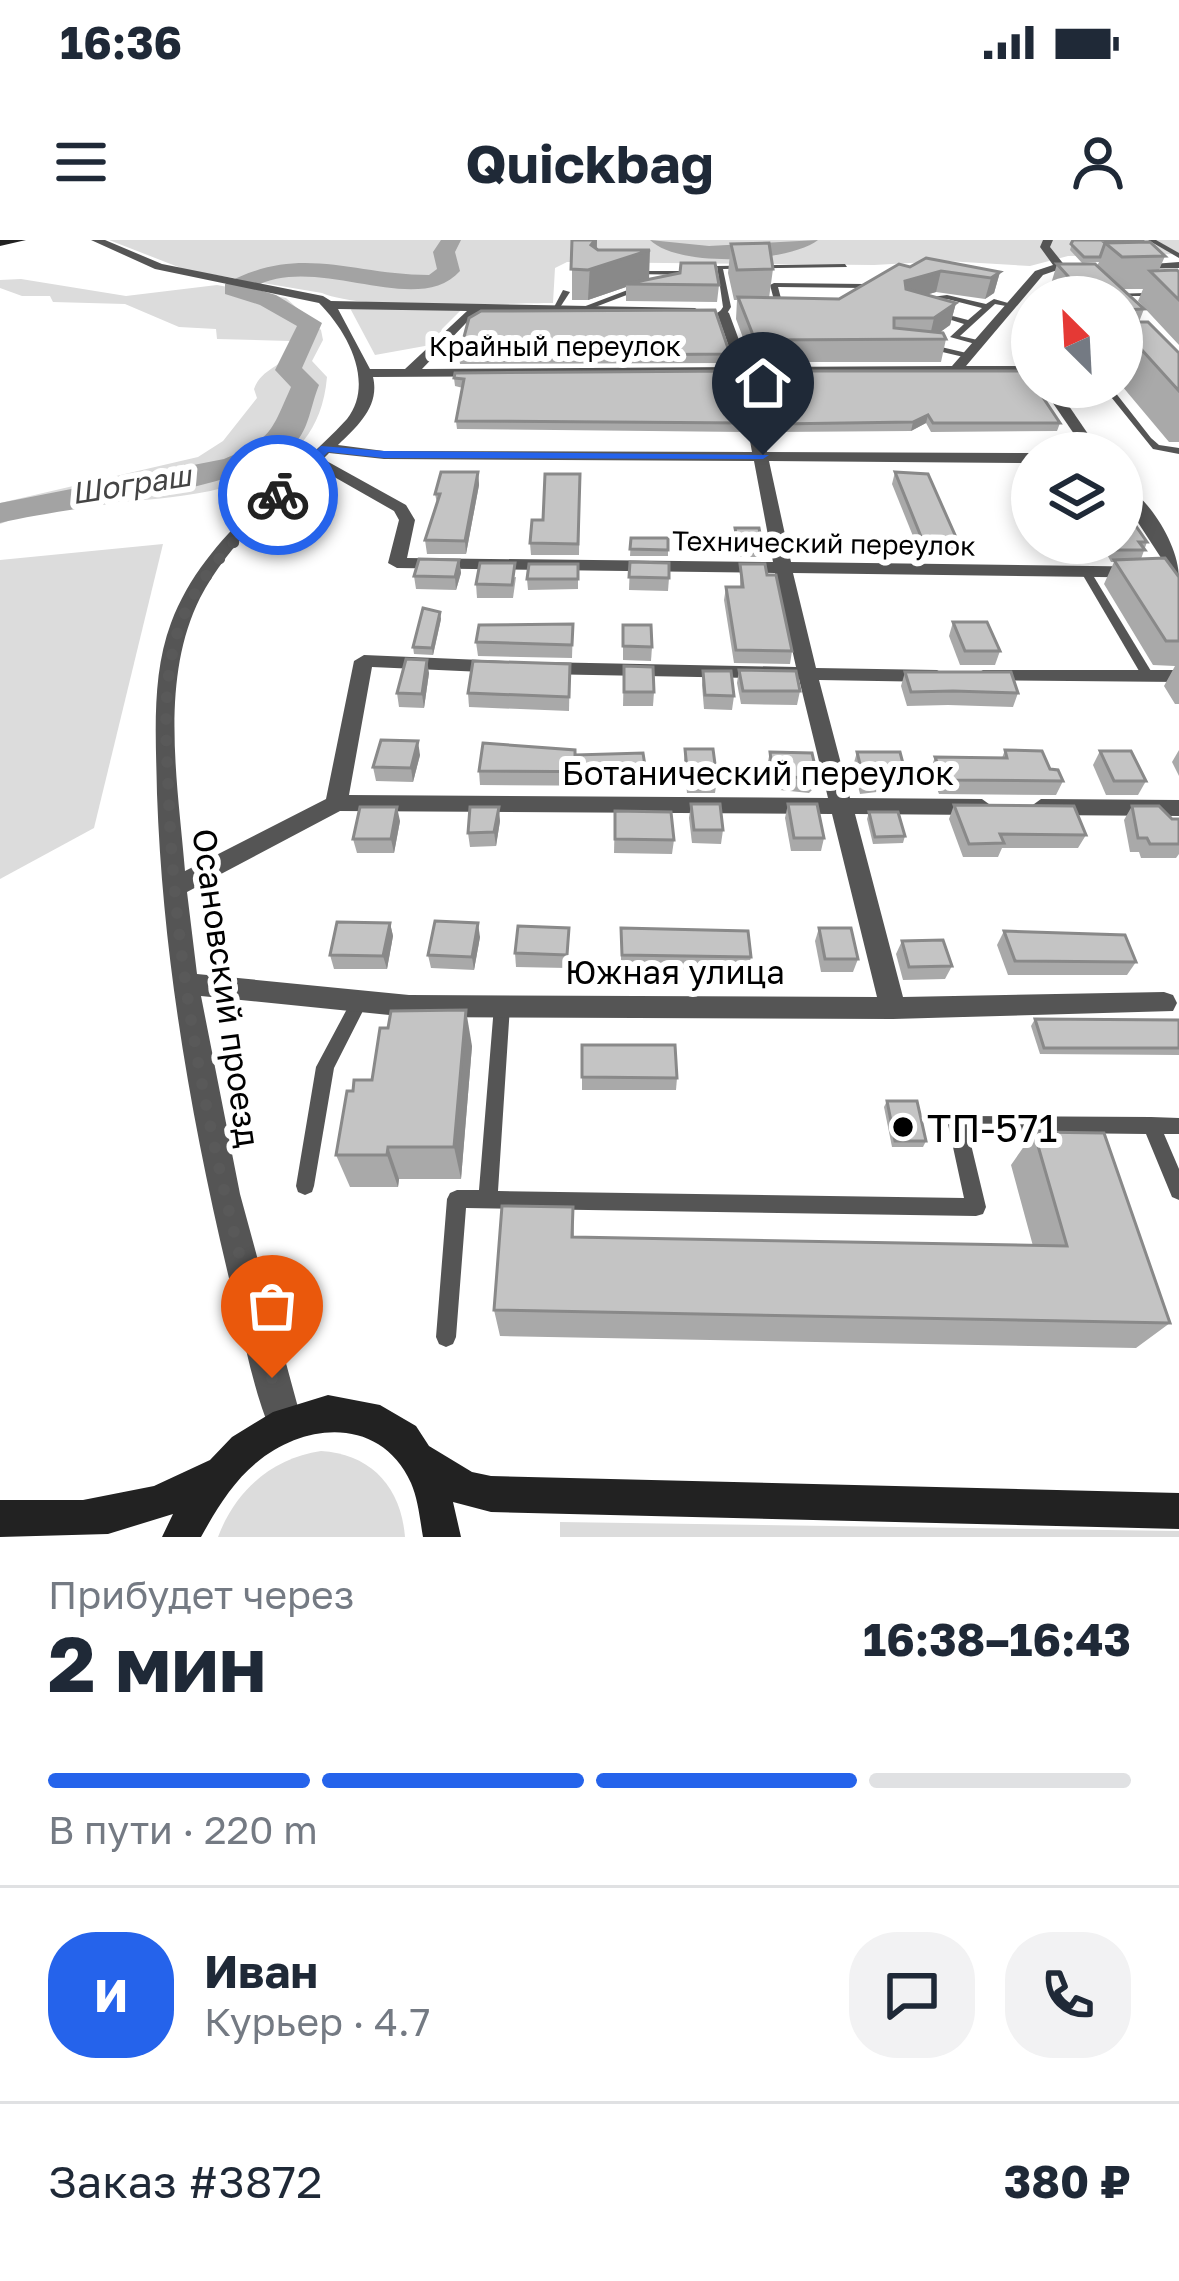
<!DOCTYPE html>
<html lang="ru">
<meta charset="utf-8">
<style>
body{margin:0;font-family:"Golos Text",sans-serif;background:#f2f2f3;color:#1f2937;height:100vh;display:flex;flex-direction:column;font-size:45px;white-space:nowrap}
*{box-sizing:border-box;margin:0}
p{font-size:39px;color:#747a83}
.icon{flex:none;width:66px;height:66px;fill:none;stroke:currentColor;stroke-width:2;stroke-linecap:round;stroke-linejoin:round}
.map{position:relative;height:1297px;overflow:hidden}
.sheet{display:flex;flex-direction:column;background:#fff;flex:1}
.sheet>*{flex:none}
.needle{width:78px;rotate:336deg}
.tools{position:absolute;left:1011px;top:36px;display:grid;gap:24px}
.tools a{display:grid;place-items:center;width:132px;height:132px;border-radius:50%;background:#fff;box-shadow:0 6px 18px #0003;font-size:60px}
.pin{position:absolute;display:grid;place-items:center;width:102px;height:102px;color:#fff;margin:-123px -51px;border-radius:50% 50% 50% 0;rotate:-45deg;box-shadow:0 0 12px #0007}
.pin .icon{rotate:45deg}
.courier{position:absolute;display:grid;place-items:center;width:120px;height:120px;margin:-60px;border:9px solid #2563eb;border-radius:50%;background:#fff;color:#222;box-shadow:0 3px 15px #0007}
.overview em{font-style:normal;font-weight:700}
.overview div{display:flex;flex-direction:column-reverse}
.overview{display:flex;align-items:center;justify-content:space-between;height:204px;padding:0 48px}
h1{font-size:78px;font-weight:700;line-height:90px}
.bar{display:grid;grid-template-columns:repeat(4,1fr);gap:18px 12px;align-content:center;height:144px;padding:0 48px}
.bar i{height:15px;border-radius:9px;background:#e0e1e3}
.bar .selected{background:#2563eb}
.bar p{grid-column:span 4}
.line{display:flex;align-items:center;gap:30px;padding:0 48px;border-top:3px solid #e0e1e3}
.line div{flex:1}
.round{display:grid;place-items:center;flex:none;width:126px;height:126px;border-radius:48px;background:#f2f2f3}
.status{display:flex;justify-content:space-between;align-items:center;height:84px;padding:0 60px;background:#fff;direction:ltr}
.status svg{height:33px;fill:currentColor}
header{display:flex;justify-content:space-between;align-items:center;height:156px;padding:0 48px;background:#fff;font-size:54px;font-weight:700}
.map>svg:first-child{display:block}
.green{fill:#dcdcdc}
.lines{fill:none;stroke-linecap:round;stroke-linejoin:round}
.river{fill:#a3a3a3;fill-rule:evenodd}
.lane{fill:#555;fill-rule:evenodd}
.street{fill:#555;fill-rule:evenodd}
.secondary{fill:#222;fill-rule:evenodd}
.wall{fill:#a9a9a9}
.shaded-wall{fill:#898989}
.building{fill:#c4c4c4;stroke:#898989;stroke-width:3}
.route{fill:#2563eb}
.done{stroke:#595959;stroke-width:12;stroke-dasharray:0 21.6}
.poi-dot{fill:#000;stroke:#fff;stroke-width:4.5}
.labels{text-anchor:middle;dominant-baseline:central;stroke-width:12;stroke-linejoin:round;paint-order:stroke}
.far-street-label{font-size:27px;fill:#000;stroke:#fff}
.far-water-label{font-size:30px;font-style:italic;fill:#444;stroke:#fff}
.street-label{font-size:33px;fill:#000;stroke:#fff}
.near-poi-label{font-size:39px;fill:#000;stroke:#fff;text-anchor:start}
</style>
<div class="status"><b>16:36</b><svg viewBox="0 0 49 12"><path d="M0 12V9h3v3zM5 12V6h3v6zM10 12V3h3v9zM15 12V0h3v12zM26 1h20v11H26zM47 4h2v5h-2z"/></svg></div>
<header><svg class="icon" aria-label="menu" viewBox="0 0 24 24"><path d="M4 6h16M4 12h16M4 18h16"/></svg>Quickbag<svg class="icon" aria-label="person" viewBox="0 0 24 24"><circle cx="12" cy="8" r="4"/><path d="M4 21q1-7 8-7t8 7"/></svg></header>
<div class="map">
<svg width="1179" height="1297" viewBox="0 0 1179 1297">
<rect width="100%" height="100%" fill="#fff"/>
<g class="green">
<path d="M109,0H1179V14L1068,16L1030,26L946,21L874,25L567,22L555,28L553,63C501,63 363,71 322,53L186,30Z"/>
<path d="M21,39L126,56L217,45L286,58L321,90L323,100L312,121L327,137C316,267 161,256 63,266C41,268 21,276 0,284V263L198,217L223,201L257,158L254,149C262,127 283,128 293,108L290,101L217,99L216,89L179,87L125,64L53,62L50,56H22L0,48V40Z"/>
<polygon points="351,70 352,68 461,70 442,89 436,104 375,115"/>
<polygon points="163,304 94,588 0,639 0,320"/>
<path d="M321,1211C371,1214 401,1247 405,1297H218C235,1251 272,1218 321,1211Z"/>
<polygon points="560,1282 1179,1291 1179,1297 560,1297"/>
</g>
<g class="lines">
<g class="river">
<path d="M441,0H461L455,12L460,31C416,80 316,11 252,48L276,55L322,83L302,128L319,145C311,164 309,190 294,204C243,253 73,265 0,283V263L224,219C272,199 271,192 291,147L275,130L297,86L260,65L225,54V44C300,3 351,35 429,35L437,29L433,12Z"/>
<path d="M650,0L709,6L818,0C788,23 678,28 650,0Z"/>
</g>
<g class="lane">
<polygon points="1148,0 1156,0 1179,13 1179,18"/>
<polygon points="845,24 847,27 723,29 731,67 726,75 719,73 723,67 717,26"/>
<polygon points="633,31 699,31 702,33 699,35 631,34"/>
<polygon points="774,43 864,44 868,46 864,48 778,47 783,66 772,68 768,66 775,64 770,45"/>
<polygon points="638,46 645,48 590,69 583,67"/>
<polygon points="563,50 570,52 559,69 553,69"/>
<polygon points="1179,52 1179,56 1108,56 1112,54"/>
<polygon points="947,55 986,64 994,59 1015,65 1011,67 995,64 960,96 982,101 983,103 979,105 950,97 964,84 929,73 933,71 968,80 982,68 947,59 920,61 916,59"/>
<polygon points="1029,64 1032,64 1029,73 1032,82 1021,73"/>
<polygon points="924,103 971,114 972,116 968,118 921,107 921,103"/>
<polygon points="1103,147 1111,147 1151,198 1159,205 1179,208 1179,214 1153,209"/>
<polygon points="1086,329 1091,332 1154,436 1152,439 1144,439 1142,436 1081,332"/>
<polygon points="361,752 367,754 369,759 334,828 314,946 312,952 305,955 298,952 296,946 316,827 355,754"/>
<polygon points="502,759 508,761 510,766 498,951 964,958 948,884 951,878 957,876 1151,877 1179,878 1179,894 1164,894 1179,929 1179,960 1172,957 1146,894 968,892 986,967 983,974 976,976 466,968 456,1097 453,1104 446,1107 439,1104 436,1097 447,959 450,953 457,950 479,950 494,766 496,761"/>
</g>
<g class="street">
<path d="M91,0H105L162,24L323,56L331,61L695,68L701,72L695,76L486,72L466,83L422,129L736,127L717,73L723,69L729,73L749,127L952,126L1035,31L1053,25L1040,7L1043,0H1053L1050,7L1066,27L1043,35L966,126H1032V134L751,135L767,212L1032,213V223L769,221L791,322L1167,327L1122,258V243C1150,259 1179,306 1179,338L793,333L816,428L937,430L947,436L937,442L819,440L850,558L982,559L993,567L982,575L855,574L903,757L1164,752L1173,755L1177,763L1173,771L893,779L409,777L201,756L240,954L302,1182L296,1194L284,1200L272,1194C254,1153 246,1107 235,1063C194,896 163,725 157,554C156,498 151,436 171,383C204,295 287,244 347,179C375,143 348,92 319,63L155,29ZM338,69L467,71L405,129H370ZM738,135L752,212L384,211L338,205C358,186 380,166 373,137ZM329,213L384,219L754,221L773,322L407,318L415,280L406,265L323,219ZM315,226L394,271L399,280L388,323L397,328L775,333L796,427L540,422L530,428L540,434L799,439L828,558L349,555L372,427L505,433L515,427L505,421L364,415L354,421L326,559L185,631C178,544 159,440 200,358C227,306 273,265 315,226ZM340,571L832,574L877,757L409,755L197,734L187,652Z"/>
<polygon points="1179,22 1179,28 1133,29 1127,26"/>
<polygon points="1042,147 1056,147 1101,213 1087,213"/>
<polygon points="983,430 1179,430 1179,442 976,440 973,436"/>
<polygon points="1041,559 1179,560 1179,576 1041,575 1030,567"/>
</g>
<g class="secondary">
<polygon points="0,0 26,0 0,6"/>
<path d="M328,1155L380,1165L416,1186L429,1206L472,1232L491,1236L1179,1253V1289L491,1272L453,1262L461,1297H423C420,1280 418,1259 411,1243C381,1177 306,1181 256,1223C232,1243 216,1270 201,1297H162L173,1274L108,1294L0,1297V1260H83L154,1246L210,1220L232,1197L273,1172Z"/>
</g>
</g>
<g class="wall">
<polygon points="572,0 597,0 597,9 648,40 719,45 717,62 626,61 626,47 588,60 572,60"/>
<polygon points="1073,0 1142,2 1165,16 1159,30 1179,32 1179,105 1138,61 1143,49 1122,49 1144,69 1139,82 1179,113 1179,202 1169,202 1122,146 1122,57 1047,57 1057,24 1097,26 1099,22 1082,23 1070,10"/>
<polygon points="731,4 773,29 769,58 839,59 910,27 1000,32 994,53 985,59 936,52 926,55 956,63 950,85 939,93 946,99 941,122 752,122 736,79 737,60 734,60 728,33"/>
<polygon points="730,114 730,123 460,124 459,116"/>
<polygon points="758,131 1060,183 1057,191 931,192 926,183 911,191 775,192 772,181 765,182 757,139"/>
<polygon points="454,138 745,183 744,192 457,189 456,181 463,148 455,146"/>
<polygon points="478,232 479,245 466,314 427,314 425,300 437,263 435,254"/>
<polygon points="895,232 959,304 955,316 921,316 892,244"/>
<polygon points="580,234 579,315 531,315 530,303 543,280"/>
<polygon points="735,288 762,304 760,317 736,317 734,301"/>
<polygon points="631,298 668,298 668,316 630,316"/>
<polygon points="1147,302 1141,319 1179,337 1179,464 1175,464 1164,446 1175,426 1153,425 1104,344 1114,322 1111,322 1101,303"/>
<polygon points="459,320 461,333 456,350 416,349 414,336"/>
<polygon points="630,322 669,338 668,351 629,350"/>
<polygon points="578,324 578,349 528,350 527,339"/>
<polygon points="740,324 767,335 792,411 790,424 734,423 724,360 726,347 740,347"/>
<polygon points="516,337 513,358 477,358 476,344"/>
<polygon points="441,379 433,415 414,414 413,407"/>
<polygon points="953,382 1000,411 995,425 960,425 949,396"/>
<polygon points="573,384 572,418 478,416 476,402"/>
<polygon points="623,385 652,407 651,421 623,420"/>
<polygon points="570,424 569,471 469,467 468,453"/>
<polygon points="624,426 654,452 653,466 623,466"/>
<polygon points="739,430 800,451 797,465 741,464 737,443"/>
<polygon points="703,431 734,456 732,470 704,469 702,445"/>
<polygon points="905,432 1018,453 1013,467 948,465 907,466 901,446"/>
<polygon points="429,433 424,468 399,467 397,453"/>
<polygon points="685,509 717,539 715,553 687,553 684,523"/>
<polygon points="1005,510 1050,529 1063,541 1056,555 939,554 930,531 935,517 1002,518"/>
<polygon points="1179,510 1179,536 1172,522"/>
<polygon points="1100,511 1146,541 1138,555 1106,555 1093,525"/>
<polygon points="770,512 817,535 813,549 809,553 770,549 767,526"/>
<polygon points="857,512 906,535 902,549 860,554 853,526"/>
<polygon points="420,515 413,542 376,541 373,527"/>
<polygon points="575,515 646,532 645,546 480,545 479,531"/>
<polygon points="691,564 723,590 721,604 692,603 689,578"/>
<polygon points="788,564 824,598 821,611 791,611 785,578"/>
<polygon points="954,565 1086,595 1078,608 1002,608 998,617 963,617 949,579"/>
<polygon points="1132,566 1172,579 1179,579 1179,614 1176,618 1141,618 1139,612 1130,612 1124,580"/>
<polygon points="615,571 674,600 672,614 614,613"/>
<polygon points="869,572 905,596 903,603 873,604 867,579"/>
<polygon points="400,581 394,613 357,613 353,599"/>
<polygon points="500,581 496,606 470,607 468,593"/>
<polygon points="390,683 393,696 387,729 334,729 330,715"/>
<polygon points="569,688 567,728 516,727 515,713"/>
<polygon points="621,688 751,717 748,730 621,729"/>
<polygon points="819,688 858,719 853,732 821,732 815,701"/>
<polygon points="1004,691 1136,722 1127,735 1008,735 997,705"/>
<polygon points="480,697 474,730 431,728 428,715"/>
<polygon points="902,701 952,726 945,739 903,740 896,714"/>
<polygon points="1035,779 1179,780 1179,815 1040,814 1031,786"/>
<polygon points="582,805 677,838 676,850 582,850"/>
<polygon points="472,806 461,939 399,939 398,947 350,947 336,915 353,851 372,840"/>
<polygon points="887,861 926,901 923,907 892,907 884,867"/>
<polygon points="1034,892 1170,1083 1136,1108 500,1096 494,1070 573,967 574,997 1033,1006 1011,925"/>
</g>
<g class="shaded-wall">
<polygon points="595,0 597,0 596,27 650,10 649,40 626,44 626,47 588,60 591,5"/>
<polygon points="941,31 936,52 901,62 905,41"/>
<polygon points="1000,32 994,53 985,59 991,38"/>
<polygon points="956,63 950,85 929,100 934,78"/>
<polygon points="773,172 772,181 765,182 766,174"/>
<polygon points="928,175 926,183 911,191 913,182"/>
<polygon points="478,232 479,245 466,314 465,301"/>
<polygon points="459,320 461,333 456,350 455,337"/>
<polygon points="440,372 441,379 433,415 432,408"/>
<polygon points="427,420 429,433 424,468 422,454"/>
<polygon points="418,501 420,515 413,542 411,528"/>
<polygon points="397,567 400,581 394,613 391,599"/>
<polygon points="499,567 500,581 496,606 494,592"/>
<polygon points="390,683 393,696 387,729 383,716"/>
<polygon points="478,683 480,697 474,730 472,717"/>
<polygon points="466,770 472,806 461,939 454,907"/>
<polygon points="388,907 399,939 398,947 387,915"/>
</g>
<g class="building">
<polygon points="572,0 595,0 591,5 598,10 650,10 588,30 571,29"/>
<polygon points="1073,0 1143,0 1142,2 1105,3 1100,17 1084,17 1071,4"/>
<polygon points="1150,2 1165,16 1122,17 1105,3"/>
<polygon points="769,3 773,29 737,30 731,4"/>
<polygon points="926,18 1000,32 991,38 941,31 905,41 906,49 956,63 934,78 894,78 894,88 943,93 946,99 755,100 738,57 839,59 899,24 910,27"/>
<polygon points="681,23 715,23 719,45 626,44 680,33"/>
<polygon points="1057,24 1095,24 1144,69 1122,70 1122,57 1103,57 1097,50 1076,45"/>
<polygon points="1177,30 1179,32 1179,60 1150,31"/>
<polygon points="715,70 730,114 459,116 469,78 481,71"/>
<polygon points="1122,82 1148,82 1179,113 1179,151 1122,88"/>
<polygon points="735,131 745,183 456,181 464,139 454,138 455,133"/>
<polygon points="758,131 1025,131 1032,141 1032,147 1036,147 1060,183 933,183 928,175 913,182 776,184 773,172 766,174"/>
<polygon points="441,232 478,232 465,301 425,300 440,254 435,254"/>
<polygon points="895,232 928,234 959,304 924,304"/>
<polygon points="545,234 580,234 578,304 530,303 532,280 543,280"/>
<polygon points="1122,266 1147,302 1139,302 1145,310 1116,310 1112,303 1122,303"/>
<polygon points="735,288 759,288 762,304 738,304"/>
<polygon points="631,298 668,298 668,310 630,309"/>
<polygon points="1165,318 1179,337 1179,401 1166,401 1114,320"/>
<polygon points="419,319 459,320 455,337 414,336"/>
<polygon points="630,322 669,323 669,338 629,337"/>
<polygon points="480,323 515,323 512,345 476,344"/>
<polygon points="529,324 578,324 578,339 527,339"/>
<polygon points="740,324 765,324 767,335 776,335 792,411 736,410 726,347 743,347"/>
<polygon points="423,368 440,372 432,408 413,407"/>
<polygon points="953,382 987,382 1000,411 965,411"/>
<polygon points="573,384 572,405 476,402 479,385"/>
<polygon points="623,385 651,385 652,407 623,406"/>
<polygon points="406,419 427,420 422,454 397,453"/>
<polygon points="473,421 570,424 569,457 468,453"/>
<polygon points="624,426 653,427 654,452 624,452"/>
<polygon points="739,430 796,431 800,451 743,451"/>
<polygon points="703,431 731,431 734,456 705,455"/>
<polygon points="905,432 1011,432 1018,453 953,451 911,452"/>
<polygon points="381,500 418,501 411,528 373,527"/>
<polygon points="483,503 575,510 575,515 643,513 646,532 479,531"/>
<polygon points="685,509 713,509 717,539 688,539"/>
<polygon points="1005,510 1042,511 1050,529 1058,530 1063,541 944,540 935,517 1007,518"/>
<polygon points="1100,511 1131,511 1146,541 1114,541"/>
<polygon points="770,512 812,513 817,535 812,539 773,535"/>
<polygon points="857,512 900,512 906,535 864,540"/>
<polygon points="691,564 720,564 723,590 694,590"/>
<polygon points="788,564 817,564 824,598 794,598"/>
<polygon points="954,565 1074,566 1086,595 1000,594 1004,603 969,604"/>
<polygon points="1132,566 1159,566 1172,579 1179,579 1179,604 1150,604 1147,598 1138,598"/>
<polygon points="360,567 397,567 391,599 353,599"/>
<polygon points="470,567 499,567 494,592 468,593"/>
<polygon points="615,571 671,572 674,600 615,599"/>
<polygon points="869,572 898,572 905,596 875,597"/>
<polygon points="435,681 478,683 472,717 428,715"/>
<polygon points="337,682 390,683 383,716 330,715"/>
<polygon points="518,686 569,688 567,715 515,713"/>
<polygon points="621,688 748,691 751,717 622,715"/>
<polygon points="819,688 851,688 858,719 825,719"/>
<polygon points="1004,691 1125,695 1136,722 1015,721"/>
<polygon points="943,700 952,726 909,727 902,701"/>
<polygon points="466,770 454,907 388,907 387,915 336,915 347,851 353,851 354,840 372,840 380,788 388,788 391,771"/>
<polygon points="1035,779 1179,780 1179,808 1044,808"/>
<polygon points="582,805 675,805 677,838 582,837"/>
<polygon points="887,861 917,861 926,901 895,901"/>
<polygon points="1034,892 1104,893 1170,1083 494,1070 502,966 573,967 572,997 1067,1006"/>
</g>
<polygon class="route" points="321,206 384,211 769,215 763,219 384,218 328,212 283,257 274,257 274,252"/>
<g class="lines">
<path class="done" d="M272,1138C220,951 177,759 169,565C167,514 162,460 173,410C186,345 234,301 278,255"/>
</g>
<circle class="poi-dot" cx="903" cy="887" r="12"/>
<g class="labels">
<g class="far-street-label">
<text x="555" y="106">Крайный переулок</text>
<text transform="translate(824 303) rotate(1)">Технический переулок</text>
</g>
<g class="far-water-label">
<text transform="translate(131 244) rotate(-9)">Шограш</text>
</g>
<g class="street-label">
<text x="758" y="532">Ботанический переулок</text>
<text x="675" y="731">Южная улица</text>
<text transform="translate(227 748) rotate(82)">Осановский проезд</text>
</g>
<g class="near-poi-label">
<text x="927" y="887">ТП-571</text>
</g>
</g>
</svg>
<div class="tools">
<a><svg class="needle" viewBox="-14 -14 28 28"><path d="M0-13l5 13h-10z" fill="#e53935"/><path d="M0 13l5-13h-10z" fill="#747a83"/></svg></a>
<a><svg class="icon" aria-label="layers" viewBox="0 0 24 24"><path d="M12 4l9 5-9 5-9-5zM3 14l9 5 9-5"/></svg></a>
</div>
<div class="pin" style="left:272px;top:1138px;background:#ea580c"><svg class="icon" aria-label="bag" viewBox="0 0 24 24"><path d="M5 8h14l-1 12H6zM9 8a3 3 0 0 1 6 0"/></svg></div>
<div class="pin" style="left:763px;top:215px;background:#1f2937"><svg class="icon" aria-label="home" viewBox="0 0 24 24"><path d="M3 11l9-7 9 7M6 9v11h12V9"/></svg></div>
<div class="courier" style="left:278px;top:255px"><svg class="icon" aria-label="bike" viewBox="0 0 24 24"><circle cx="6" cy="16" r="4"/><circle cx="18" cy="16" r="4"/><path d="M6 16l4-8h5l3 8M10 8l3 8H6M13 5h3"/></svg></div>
</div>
<section class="sheet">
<div class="overview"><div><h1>2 мин</h1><p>Прибудет через</p></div><em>16:38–16:43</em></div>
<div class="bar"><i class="selected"></i><i class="selected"></i><i class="selected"></i><i></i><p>В пути · 220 m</p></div>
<div class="line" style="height:216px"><b class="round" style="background:#2563eb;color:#fff">И</b><div><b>Иван</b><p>Курьер · 4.7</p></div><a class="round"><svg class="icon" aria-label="chat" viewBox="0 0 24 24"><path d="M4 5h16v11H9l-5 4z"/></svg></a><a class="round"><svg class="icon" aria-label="phone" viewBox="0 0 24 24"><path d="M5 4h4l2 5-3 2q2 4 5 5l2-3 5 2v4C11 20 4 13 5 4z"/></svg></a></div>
<div class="line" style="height:156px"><div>Заказ #3872</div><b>380 ₽</b></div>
</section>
